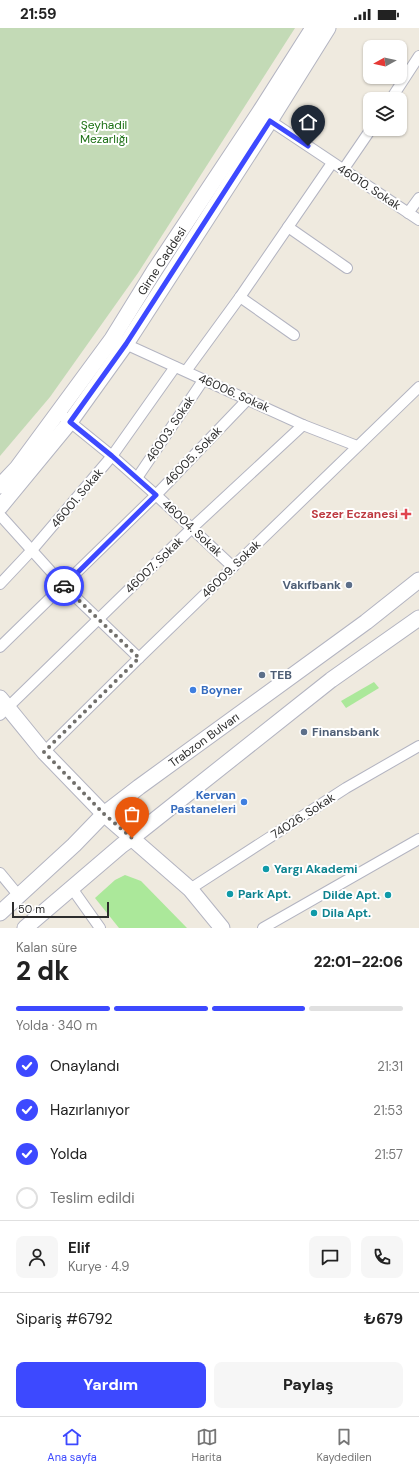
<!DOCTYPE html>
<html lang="tr">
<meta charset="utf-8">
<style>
body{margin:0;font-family:"DM Sans",sans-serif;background:#f6f6f6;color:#222;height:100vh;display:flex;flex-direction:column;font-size:15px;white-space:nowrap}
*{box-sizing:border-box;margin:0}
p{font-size:13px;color:#767676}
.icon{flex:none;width:22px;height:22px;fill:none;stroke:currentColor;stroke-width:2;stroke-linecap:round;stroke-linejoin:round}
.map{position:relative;height:900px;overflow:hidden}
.sheet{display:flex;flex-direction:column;background:#fff;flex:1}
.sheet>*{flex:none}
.needle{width:26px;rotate:262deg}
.fabs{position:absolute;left:363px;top:12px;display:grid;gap:8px}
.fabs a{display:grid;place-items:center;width:44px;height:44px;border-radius:8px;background:#fff;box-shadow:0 1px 3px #0004;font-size:20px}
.scale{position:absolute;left:12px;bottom:10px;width:97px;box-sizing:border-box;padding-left:4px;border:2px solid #2d2d2d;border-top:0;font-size:11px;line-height:14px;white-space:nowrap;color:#2d2d2d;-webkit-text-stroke:3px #fff;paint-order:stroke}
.pin{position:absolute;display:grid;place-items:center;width:34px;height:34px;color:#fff;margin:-41px -17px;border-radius:50% 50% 50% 0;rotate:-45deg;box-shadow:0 0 4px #0007}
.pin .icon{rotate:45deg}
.courier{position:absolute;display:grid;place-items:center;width:40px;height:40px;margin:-20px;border:3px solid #3d49ff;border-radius:50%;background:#fff;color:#222;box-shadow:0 1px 5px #0007}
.headline em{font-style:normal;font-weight:800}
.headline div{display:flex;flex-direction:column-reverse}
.headline{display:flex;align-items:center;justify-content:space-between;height:68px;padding:0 16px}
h1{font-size:26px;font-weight:800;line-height:30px}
.bar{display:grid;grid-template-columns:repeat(4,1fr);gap:6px 4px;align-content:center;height:48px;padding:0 16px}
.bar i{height:5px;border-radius:3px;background:#e0e0e0}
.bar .current{background:#3d49ff}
.bar p{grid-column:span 4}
.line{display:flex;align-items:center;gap:10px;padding:0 16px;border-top:1px solid #e0e0e0}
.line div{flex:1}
.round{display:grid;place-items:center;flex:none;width:42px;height:42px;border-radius:8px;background:#f6f6f6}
ol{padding:0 16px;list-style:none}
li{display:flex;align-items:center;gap:12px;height:44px}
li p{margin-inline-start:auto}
li .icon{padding:4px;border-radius:50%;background:#3d49ff;color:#fff;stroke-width:4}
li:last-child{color:#767676}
li i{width:22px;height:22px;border:2px solid #e0e0e0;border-radius:50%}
.button{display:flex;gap:8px;margin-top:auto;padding:8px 16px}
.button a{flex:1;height:46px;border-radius:8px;background:#3d49ff;color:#fff;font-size:16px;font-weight:800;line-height:46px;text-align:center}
.button a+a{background:#f6f6f6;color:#222}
.status{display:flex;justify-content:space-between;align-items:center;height:28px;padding:0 20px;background:#fff;direction:ltr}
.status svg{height:11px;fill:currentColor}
.tabs{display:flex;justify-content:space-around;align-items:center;height:56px;border-top:1px solid #e0e0e0;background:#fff;font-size:11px;color:#767676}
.tabs a{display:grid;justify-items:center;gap:2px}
.tabs .current{color:#3d49ff}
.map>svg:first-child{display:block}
.green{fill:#abe89a}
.cemetery{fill:#c3dab6}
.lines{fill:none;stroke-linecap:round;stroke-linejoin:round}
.street-casing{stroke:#b3b4c1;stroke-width:12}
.secondary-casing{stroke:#b3b4c1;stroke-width:17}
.street{stroke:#fff;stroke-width:10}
.secondary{stroke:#fff;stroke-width:15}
.done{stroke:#716f6b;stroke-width:4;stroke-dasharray:0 7.2}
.route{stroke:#3d49ff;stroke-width:5}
.health-dot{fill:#e0444e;stroke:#fff;stroke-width:1.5}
.service-dot{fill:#5c6f8a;stroke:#fff;stroke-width:1.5}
.shop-dot{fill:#3f7fe0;stroke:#fff;stroke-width:1.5}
.culture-dot{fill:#0f9aa8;stroke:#fff;stroke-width:1.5}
.labels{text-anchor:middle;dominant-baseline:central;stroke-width:4;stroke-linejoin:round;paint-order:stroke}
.park-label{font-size:12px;fill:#1e7117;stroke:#fff}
.street-label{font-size:12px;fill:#2d2d2d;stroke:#fff}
.health-label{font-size:12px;font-weight:bold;fill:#be3a42;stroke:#fff;text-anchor:end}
.service-label{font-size:12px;font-weight:bold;fill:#4e5e75;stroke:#fff;text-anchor:start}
.shop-label{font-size:12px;font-weight:bold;fill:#366cbe;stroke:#fff;text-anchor:start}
.culture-label{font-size:12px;font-weight:bold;fill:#0d838f;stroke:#fff;text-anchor:start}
</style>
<div class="status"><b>21:59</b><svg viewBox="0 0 49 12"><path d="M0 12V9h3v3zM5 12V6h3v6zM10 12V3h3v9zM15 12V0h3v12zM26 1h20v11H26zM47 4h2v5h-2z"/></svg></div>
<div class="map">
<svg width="419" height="900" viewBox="0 0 419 900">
<rect width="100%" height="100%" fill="#efeadf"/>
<g class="green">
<polygon points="374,654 379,660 346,680 341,673"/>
<polygon points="125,847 141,853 187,900 119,900 95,870 115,852"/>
</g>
<polygon class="cemetery" points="0,0 295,0 138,245 50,369 0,428"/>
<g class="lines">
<defs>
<g id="street">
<polyline points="391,71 419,28"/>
<polyline points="266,90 419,192"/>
<polyline points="343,142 371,101"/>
<polyline points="408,185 419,170"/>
<polyline points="288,199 347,240"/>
<polyline points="240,269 294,307"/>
<polyline points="121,314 303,397 357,418"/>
<polyline points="186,343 240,269 332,135"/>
<polyline points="59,385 112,428 156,467 233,539"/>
<polyline points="137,450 204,351"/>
<polyline points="0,487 64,558 139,630"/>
<polyline points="0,556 32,522 112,428 175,339"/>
<polyline points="0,619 156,467 248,371"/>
<polyline points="0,687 192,500 303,397"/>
<polyline points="44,724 139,630 419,359"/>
<polyline points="0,845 19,868"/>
<polyline points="71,859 100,900"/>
<polyline points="190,861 346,760 419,718"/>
<polyline points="263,900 419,811"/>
</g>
<g id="secondary">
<polyline points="0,458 17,440 112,311 154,243 259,85 313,0"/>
<polyline points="0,479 70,394 126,316 270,93 328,0"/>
<polyline points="0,670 44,724 104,786 190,861 222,900"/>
<polyline points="0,885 74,817 104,786 139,759 366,594 419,552"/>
<polyline points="25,900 122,817 132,810 331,652 419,590"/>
</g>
</defs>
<use href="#street" class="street-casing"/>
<use href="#secondary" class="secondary-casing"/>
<use href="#street" class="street"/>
<use href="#secondary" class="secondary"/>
</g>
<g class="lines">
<polyline class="done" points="64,558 139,630 44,724 104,786 132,810"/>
<polyline class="route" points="64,558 156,467 112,428 70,394 126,316 270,93 308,118"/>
</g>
<path class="health-dot" d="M404 480h4v4h4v4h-4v4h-4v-4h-4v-4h4z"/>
<g class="service-dot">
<circle cx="349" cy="557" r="4"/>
<circle cx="262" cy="647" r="4"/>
<circle cx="304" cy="704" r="4"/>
</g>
<g class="shop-dot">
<circle cx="193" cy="662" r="4"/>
<circle cx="244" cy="774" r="4"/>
</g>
<g class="culture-dot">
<circle cx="266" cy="841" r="4"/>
<circle cx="230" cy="866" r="4"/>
<circle cx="388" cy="867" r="4"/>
<circle cx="314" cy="885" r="4"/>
</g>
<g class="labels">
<g class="park-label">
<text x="104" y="97">Şeyhadil<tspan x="104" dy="14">Mezarlığı</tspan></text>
</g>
<g class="street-label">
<text transform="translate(369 159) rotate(33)">46010. Sokak</text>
<text transform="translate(162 233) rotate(-57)">Girne Caddesi</text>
<text transform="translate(234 365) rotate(24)">46006. Sokak</text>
<text transform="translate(170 401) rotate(-56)">46003. Sokak</text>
<text transform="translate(193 428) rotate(-46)">46005. Sokak</text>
<text transform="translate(77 470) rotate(-50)">46001. Sokak</text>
<text transform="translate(192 500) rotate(43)">46004. Sokak</text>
<text transform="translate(154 537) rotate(-44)">46007. Sokak</text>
<text transform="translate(231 541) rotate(-44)">46009. Sokak</text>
<text transform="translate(204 712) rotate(-36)">Trabzon Bulvarı</text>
<text transform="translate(303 788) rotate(-33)">74026. Sokak</text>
</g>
<g class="health-label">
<text x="398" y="486">Sezer Eczanesi</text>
</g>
<g class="service-label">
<text x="341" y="557" text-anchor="end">Vakıfbank</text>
<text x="270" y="647">TEB</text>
<text x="312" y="704">Finansbank</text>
</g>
<g class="shop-label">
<text x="201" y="662">Boyner</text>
<text x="236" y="767" text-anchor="end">Kervan<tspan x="236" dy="14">Pastaneleri</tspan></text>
</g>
<g class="culture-label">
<text x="274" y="841">Yargı Akademi</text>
<text x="238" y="866">Park Apt.</text>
<text x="380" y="867" text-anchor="end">Dilde Apt.</text>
<text x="322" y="885">Dila Apt.</text>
</g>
</g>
</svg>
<div class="fabs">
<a><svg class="needle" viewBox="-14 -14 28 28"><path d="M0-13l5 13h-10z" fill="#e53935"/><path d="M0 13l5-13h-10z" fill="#767676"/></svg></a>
<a><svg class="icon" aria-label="layers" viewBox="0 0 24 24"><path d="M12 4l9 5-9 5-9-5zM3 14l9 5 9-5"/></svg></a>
</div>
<div class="scale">50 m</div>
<div class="pin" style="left:132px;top:810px;background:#ea580c"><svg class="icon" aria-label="bag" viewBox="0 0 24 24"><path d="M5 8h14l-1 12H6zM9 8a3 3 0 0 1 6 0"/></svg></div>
<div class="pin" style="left:308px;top:118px;background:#1f2937"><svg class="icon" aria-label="home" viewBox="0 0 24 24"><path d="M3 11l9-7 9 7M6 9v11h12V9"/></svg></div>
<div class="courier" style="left:64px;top:558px"><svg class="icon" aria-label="car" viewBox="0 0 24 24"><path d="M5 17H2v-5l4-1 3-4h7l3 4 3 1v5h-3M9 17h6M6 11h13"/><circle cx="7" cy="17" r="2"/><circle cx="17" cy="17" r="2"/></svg></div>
</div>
<section class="sheet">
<div class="headline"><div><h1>2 dk</h1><p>Kalan süre</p></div><em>22:01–22:06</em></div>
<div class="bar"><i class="current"></i><i class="current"></i><i class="current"></i><i></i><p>Yolda · 340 m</p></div>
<ol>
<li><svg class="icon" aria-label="check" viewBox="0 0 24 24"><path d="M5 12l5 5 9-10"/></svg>Onaylandı<p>21:31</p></li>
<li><svg class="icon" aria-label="check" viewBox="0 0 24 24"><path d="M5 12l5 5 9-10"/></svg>Hazırlanıyor<p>21:53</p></li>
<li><svg class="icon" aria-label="check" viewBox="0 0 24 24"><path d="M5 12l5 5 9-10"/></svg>Yolda<p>21:57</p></li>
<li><i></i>Teslim edildi</li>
</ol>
<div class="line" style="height:72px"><a class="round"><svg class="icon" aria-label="person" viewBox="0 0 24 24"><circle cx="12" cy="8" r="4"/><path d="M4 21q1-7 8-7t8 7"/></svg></a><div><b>Elif</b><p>Kurye · 4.9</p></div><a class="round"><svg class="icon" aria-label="chat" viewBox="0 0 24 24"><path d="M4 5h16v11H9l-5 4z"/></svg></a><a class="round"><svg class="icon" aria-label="phone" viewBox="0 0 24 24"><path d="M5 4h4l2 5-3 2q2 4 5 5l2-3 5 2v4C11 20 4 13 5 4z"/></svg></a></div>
<div class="line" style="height:52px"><div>Sipariş #6792</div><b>₺679</b></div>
<div class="button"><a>Yardım</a><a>Paylaş</a></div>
</section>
<nav class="tabs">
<a class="current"><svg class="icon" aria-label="home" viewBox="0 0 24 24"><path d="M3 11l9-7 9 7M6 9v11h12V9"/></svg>Ana sayfa</a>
<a><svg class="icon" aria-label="map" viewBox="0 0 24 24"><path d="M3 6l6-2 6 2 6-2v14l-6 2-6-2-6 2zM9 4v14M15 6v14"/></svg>Harita</a>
<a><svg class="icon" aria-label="saved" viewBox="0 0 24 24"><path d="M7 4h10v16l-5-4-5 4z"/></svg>Kaydedilen</a>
</nav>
